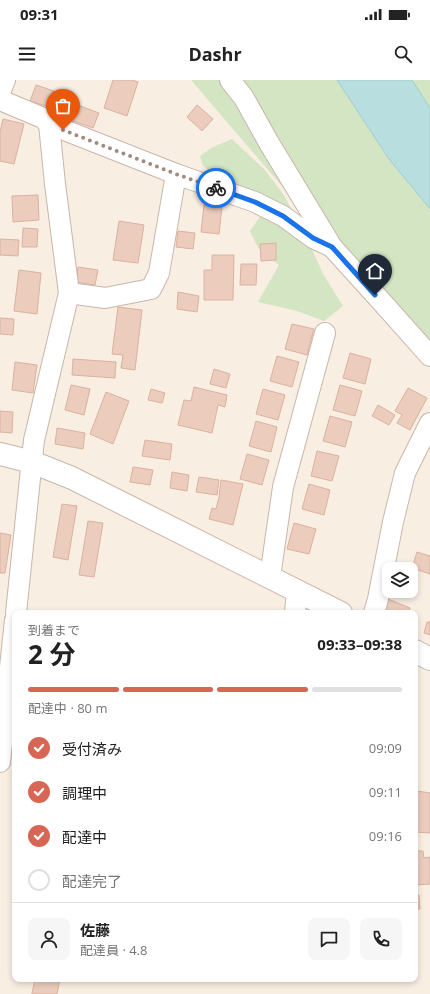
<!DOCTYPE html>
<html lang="ja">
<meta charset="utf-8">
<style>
body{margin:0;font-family:"Open Sans","Noto Sans JP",sans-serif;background:#f6f6f6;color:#222;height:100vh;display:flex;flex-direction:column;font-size:15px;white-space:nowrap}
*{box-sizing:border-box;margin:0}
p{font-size:13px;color:#767676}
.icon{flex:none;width:22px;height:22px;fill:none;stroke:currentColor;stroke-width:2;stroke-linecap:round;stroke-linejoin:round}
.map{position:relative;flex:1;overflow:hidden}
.panel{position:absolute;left:12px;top:530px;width:406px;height:372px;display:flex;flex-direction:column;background:#fff;border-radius:8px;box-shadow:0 2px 6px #0003}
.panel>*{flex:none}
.tools{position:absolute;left:382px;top:482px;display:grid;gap:8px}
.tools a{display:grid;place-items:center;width:36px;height:36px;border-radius:8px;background:#fff;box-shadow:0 2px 6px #0003;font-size:20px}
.pin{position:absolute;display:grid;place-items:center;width:34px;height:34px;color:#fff;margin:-41px -17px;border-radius:50% 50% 50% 0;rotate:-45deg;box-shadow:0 0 4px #0007}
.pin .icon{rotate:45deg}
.courier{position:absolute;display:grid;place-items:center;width:40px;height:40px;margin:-20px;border:3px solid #1a73e8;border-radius:50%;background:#fff;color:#222;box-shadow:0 1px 5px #0007}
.overview em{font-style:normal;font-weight:700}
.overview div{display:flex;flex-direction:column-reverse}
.overview{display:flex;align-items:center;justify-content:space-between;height:68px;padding:0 16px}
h1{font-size:26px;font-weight:700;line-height:30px}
.bar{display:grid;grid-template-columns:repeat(4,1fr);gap:6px 4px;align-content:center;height:48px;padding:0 16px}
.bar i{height:5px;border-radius:3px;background:#e0e0e0}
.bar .active{background:#d76654}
.bar p{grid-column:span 4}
.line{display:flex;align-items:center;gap:10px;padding:0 16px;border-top:1px solid #e0e0e0}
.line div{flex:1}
.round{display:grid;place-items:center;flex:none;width:42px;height:42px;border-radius:8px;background:#f6f6f6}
ol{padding:0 16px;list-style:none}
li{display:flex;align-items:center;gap:12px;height:44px}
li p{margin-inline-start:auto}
li .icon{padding:4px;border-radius:50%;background:#d76654;color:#fff;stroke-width:4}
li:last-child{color:#767676}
li i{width:22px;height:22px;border:2px solid #e0e0e0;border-radius:50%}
.status{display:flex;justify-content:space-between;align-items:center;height:28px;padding:0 20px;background:#fff;direction:ltr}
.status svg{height:11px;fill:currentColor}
header{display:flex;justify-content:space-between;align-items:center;height:52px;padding:0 16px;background:#fff;font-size:18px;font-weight:700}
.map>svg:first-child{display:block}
.green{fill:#d3e5c3}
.water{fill:#b9dee0;stroke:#a1cdd1}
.building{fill:#ebccbd;stroke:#dcb19f}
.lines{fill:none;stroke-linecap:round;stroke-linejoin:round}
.minor-casing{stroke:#c8b6ab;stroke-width:22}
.tertiary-casing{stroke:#c8b6ab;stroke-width:24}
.minor{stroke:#fff;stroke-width:20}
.tertiary{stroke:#fff;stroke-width:22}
.done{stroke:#9f8b80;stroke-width:4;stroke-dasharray:0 7.2}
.route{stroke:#1a73e8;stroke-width:5}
</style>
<div class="status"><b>09:31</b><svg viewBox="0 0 49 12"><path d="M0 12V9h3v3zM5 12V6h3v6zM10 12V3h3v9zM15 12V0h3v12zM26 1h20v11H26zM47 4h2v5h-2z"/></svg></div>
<header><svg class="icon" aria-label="menu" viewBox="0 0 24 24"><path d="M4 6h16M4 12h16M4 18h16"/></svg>Dashr<svg class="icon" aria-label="search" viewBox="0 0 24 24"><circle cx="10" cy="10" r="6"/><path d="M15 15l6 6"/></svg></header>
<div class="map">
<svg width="430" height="914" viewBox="0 0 430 914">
<rect width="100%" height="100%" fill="#f9eee2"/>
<g class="green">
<polygon points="191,0 430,0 430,272 370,209"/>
<polygon points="232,59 265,90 283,114 304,151 323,194 343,226 324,241 297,231 258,222 279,185 258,168 250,151 262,134 231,114 215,95 203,86 200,76 211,68"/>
</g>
<polygon class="water" points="337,0 412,0 430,28 430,129 389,79"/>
<g class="building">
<polygon points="113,0 132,0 138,2 127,36 104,28"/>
<polygon points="36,5 54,11 49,27 30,21"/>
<polygon points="62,19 99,33 93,48 56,35"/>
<polygon points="197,25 213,39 202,51 187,37"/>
<polygon points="3,39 24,44 14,84 0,81 0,52"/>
<polygon points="38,115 39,140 13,142 12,116"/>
<polygon points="204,125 222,127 219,154 201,152"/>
<polygon points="119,141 144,145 138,183 113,180"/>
<polygon points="23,148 38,149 37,167 22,167"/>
<polygon points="178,151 195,153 193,169 176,167"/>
<polygon points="0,159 19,160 18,176 0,175"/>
<polygon points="276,163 276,180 261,181 260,164"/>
<polygon points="212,175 234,175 233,220 204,220 204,190 212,190"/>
<polygon points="241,184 257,184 256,205 240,205"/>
<polygon points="78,187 98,190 95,205 76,202"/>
<polygon points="19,190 41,193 37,234 14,231"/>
<polygon points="178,212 199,216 197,232 177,229"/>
<polygon points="118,227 142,230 135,290 121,288 123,275 112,274"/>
<polygon points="0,238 14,239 13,255 0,254"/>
<polygon points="292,244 314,249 307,275 285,269"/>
<polygon points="350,273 371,279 365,304 343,298"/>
<polygon points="277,276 299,282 292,307 270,301"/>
<polygon points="73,279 116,282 115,298 72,295"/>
<polygon points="15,282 37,285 33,313 12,310"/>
<polygon points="214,289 230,294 226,308 210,304"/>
<polygon points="71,305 90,309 84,335 65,330"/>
<polygon points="340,305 362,311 355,336 333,330"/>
<polygon points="194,307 227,315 225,327 218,325 212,353 178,345 184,320 191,321"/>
<polygon points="408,308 427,318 410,350 397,343 402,335 395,331"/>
<polygon points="151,309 165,313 162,323 148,320"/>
<polygon points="263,309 285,315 278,340 256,334"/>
<polygon points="106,312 129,321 113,364 90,354"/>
<polygon points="378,325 395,335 389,345 372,336"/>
<polygon points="0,331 13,332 12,353 0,352"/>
<polygon points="330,336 352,342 345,367 323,361"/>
<polygon points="256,341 277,347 271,372 249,366"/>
<polygon points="57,348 85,353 83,369 55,364"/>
<polygon points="145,360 172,364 170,380 142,376"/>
<polygon points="317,371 339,376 332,401 311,396"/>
<polygon points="247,374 269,380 262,405 240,399"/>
<polygon points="133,387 153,390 150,405 130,402"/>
<polygon points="172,392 189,395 187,411 170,408"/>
<polygon points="199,397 219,400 217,415 196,412"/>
<polygon points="221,400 243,404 233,445 209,439 212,428 216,429 219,417"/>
<polygon points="309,404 330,410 324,435 302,429"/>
<polygon points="62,424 77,426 68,480 53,477"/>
<polygon points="88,441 103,443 94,497 79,495"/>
<polygon points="294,443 316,449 309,474 287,469"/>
<polygon points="0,453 11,455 5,493 0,493"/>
<polygon points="417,472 430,476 430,494 412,488"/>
<polygon points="388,519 410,528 408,533 382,533"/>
<polygon points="427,542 430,542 430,555 424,553"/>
<polygon points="417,711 430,713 430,753 415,752 415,737"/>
<polygon points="415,771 423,771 424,778 430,777 430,804 415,805"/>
<polygon points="415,815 419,815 420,829 415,829"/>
<polygon points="35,899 60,899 57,914 32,914"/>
</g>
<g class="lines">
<defs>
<g id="minor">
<polyline points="230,0 244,18 269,63 332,167 381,221 430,276"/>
<polyline points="0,13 5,0"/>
<polyline points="0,20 43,38 49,44 176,94 255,122 283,136 313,158 332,167"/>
<polyline points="69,213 105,218 151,209 159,193 176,94"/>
<polyline points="270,497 283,407 325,253"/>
<polyline points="16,533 34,360 69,213 55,104 49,44"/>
<polyline points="295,533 297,510"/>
<polyline points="374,533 378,519 393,442 405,393 430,343"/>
<polyline points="0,682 15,540"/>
</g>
<g id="tertiary">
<polyline points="0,374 32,382 72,398 341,533"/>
<polyline points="415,571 430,579"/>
</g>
</defs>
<use href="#minor" class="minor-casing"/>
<use href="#tertiary" class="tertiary-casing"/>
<use href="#minor" class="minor"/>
<use href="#tertiary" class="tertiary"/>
</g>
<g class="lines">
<polyline class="done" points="63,50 176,94 216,108"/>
<polyline class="route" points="216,108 255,122 283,136 313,158 332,167 375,215"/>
</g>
</svg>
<div class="tools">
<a><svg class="icon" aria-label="layers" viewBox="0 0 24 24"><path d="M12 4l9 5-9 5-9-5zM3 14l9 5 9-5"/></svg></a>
</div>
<div class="pin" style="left:63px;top:50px;background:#ea580c"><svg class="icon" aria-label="bag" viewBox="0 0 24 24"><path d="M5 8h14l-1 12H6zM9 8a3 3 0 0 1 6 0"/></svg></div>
<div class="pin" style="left:375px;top:215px;background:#1f2937"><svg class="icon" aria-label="home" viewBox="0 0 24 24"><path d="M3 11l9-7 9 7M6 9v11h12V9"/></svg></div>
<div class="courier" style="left:216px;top:108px"><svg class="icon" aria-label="bike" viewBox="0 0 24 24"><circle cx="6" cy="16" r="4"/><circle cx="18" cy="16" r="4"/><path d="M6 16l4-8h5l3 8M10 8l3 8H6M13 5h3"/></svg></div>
<section class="panel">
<div class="overview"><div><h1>2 分</h1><p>到着まで</p></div><em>09:33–09:38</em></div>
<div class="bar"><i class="active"></i><i class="active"></i><i class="active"></i><i></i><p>配達中 · 80 m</p></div>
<ol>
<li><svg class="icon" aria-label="check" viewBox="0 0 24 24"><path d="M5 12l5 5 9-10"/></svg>受付済み<p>09:09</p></li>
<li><svg class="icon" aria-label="check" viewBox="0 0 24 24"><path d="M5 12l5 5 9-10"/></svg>調理中<p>09:11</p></li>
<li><svg class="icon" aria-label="check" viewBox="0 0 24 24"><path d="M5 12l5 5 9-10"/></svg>配達中<p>09:16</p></li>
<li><i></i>配達完了</li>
</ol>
<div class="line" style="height:72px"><a class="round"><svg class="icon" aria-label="person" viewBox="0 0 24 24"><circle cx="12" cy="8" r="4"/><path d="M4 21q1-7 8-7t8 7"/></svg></a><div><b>佐藤</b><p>配達員 · 4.8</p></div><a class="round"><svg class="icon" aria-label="chat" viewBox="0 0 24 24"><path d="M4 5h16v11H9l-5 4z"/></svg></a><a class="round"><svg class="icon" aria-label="phone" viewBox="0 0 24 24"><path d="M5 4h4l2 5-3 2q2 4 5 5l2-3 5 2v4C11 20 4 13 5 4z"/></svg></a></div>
</section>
</div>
